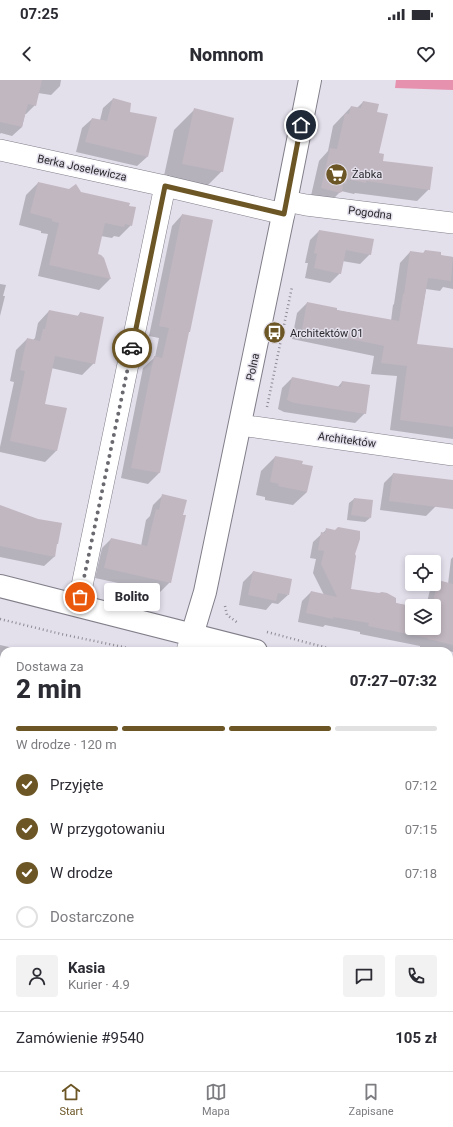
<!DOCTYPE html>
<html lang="pl">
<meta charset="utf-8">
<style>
body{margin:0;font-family:Roboto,sans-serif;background:#f2f2f3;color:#2b2b33;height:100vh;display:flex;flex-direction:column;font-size:15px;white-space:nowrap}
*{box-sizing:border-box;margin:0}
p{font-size:13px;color:#7c7c81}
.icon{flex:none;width:22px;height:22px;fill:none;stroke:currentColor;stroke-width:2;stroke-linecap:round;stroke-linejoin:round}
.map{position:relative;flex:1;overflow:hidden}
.side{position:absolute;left:0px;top:567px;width:453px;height:424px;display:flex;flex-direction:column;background:#fff;border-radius:12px 12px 0 0;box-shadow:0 2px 6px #0003}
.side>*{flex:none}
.controls{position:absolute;left:405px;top:475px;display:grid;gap:8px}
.controls a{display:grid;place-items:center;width:36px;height:36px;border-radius:4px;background:#fff;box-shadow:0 2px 6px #0003;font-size:20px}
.pin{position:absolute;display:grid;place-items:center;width:34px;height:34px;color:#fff;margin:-17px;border:2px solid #fff;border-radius:50%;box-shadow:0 1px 4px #0007}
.courier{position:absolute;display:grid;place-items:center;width:40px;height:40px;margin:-20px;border:3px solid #6c5625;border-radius:50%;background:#fff;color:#222;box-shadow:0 1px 5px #0007}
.bubble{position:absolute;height:28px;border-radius:4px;background:#fff;box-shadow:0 2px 6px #0003;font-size:13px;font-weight:800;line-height:28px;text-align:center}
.summary em{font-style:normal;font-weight:800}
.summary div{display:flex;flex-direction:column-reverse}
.summary{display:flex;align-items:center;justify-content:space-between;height:68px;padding:0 16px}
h1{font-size:26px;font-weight:800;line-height:30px}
.bar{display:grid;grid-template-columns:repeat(4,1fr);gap:6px 4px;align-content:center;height:48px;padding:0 16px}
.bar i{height:5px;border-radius:3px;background:#e1e1e2}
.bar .on{background:#6c5625}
.bar p{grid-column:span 4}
.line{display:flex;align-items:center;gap:10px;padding:0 16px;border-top:1px solid #e1e1e2}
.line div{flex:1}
.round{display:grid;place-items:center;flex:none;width:42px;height:42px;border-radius:4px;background:#f2f2f3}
ol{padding:0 16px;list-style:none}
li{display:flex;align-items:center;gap:12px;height:44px}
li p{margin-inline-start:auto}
li .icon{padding:4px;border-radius:50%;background:#6c5625;color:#fff;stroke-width:4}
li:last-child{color:#7c7c81}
li i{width:22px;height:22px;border:2px solid #e1e1e2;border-radius:50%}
.status{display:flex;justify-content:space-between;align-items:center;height:28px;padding:0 20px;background:#fff;direction:ltr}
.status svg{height:11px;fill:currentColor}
header{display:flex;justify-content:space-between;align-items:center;height:52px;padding:0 16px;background:#fff;font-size:18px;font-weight:800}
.tabs{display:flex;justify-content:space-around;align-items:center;height:56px;border-top:1px solid #e1e1e2;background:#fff;font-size:11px;color:#7c7c81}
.tabs a{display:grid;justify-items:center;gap:2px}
.tabs .on{color:#6c5625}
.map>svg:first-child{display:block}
.green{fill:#e691ae}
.shadow{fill:#0003}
.building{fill:#c1b7c0}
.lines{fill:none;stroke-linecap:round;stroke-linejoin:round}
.service-casing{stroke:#817e89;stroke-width:12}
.minor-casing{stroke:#817e89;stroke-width:22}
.tertiary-casing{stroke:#817e89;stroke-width:24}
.path{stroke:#8d8b93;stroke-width:2.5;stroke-dasharray:1 3;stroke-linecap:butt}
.service{stroke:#fff;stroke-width:11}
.minor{stroke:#fff;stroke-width:21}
.tertiary{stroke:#fff;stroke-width:22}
.done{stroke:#6b6970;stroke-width:4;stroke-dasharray:0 7.2}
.route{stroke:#6c5625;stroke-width:5}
.labels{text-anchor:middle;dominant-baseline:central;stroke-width:3;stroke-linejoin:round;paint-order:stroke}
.street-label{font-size:11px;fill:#2b2a2e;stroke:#e3dfeb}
.poi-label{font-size:11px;fill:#2b2a2e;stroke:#e3dfeb;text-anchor:start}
</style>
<div class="status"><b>07:25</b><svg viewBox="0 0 49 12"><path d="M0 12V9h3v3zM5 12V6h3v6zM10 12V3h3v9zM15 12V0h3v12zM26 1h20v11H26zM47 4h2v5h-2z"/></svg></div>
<header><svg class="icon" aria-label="back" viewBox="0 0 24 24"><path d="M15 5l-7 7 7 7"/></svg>Nomnom<svg class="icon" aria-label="heart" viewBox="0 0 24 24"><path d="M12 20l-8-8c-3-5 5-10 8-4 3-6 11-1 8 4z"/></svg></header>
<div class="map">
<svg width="453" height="991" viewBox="0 0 453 991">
<rect width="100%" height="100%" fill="#e3dfeb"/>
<polygon class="green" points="396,0 453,0 453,10 395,8"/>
<g class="shadow">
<polygon points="0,0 61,0 60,6 51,15 38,13 35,25 26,34 25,34 22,47 12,56 1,53 0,54"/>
<polygon points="113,19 129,33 147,77 137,86 76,72 82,48 92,39 100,40 103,28"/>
<polygon points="363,22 376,33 378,74 381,82 429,109 417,121 355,113 354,114 341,111 329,123 310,120 319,81 328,71 333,46 351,27 357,28"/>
<polygon points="195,29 222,91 201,112 162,105 174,50"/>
<polygon points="38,103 81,113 128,126 131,145 119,157 114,156 112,158 101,156 97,175 103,179 110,199 99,210 38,196 48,154 41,153 41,151 19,145 26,115"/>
<polygon points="182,135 187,253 159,393 148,404 121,398 143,288 155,277 159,258 149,256 172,146"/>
<polygon points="319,151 370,174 360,184 342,181 340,193 330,203 305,198 308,183 305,183 310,160"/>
<polygon points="425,171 439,176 453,177 453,209 443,207 440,211 426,209 416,265 453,320 453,359 390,350 397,296 371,294 374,276 292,259 297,233 307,223 336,230 391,241 393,225 394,224 400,183 410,172 422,174"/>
<polygon points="0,204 6,205 3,216 5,216 0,236"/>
<polygon points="49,231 77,237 80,233 94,283 82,295 51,288 44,324 56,371 45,382 0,372 0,367 14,302 10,301 16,270 27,259 33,260 35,258 38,243"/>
<polygon points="292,298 337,308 342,302 365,333 355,343 284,332 278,329 282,308"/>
<polygon points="275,377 307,412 293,425 265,420 265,417 256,415 261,391"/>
<polygon points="393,394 436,426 426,436 380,430 384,403"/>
<polygon points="162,416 170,502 160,512 95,498 102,468 111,459 141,466 146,440 150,436 153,425"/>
<polygon points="354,419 370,438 365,442 347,440 349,423"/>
<polygon points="0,426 55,465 54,477 44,486 0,477"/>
<polygon points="327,449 354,475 350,510 395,523 412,527 412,548 434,548 434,526 426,526 430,510 438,502 448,504 451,479 453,477 453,572 449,571 435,571 420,568 420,566 360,554 360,552 325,545 323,547 298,542 302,521 311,512 324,515 313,493 316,479 310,478 313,462"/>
<polygon points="253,492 288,515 278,524 272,523 266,530 239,525 243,502"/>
<polygon points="0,565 27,571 4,571 4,607 0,624"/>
<polygon points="453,786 453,847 449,851 449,792"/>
<polygon points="0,864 4,865 4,913 0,907"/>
<polygon points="0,936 4,937 4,987 17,987 15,991 0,991"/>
<polygon points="453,983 453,991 445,991"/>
<polygon points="244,987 259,987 264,991 240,991"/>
</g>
<g class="building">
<polygon points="0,0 42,0 36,26 28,24 22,47 0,42"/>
<polygon points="113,18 131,23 130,32 157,37 148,77 85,62 92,38 107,41"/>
<polygon points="363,21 379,24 377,32 388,34 379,73 384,74 383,81 433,87 430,110 366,101 366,103 347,99 346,104 343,103 342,112 341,112 340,113 321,108 330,68 337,69 345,33 349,34 351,26 361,28"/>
<polygon points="194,28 234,38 223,92 182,84"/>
<polygon points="38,102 69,109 76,104 81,112 130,123 129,126 136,127 132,146 125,144 124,147 105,143 98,174 101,175 104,178 111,199 49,185 59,143 52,141 52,139 30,133"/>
<polygon points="182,134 213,140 190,252 189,252 160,393 131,388 154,276 162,278 169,248 159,246"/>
<polygon points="319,150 374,159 371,175 346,170 341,194 314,188 317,174 314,173"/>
<polygon points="425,170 441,172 441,175 453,177 451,201 428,198 417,264 453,268 453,347 400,340 407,286 381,283 384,266 302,249 307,222 337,228 337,230 399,241 403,214 404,214 410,171 424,173"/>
<polygon points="49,230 79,236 80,232 104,237 95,284 55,276 45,324 67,328 57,371 10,361 25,291 20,290 27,258 40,261 43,249 45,249"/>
<polygon points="292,297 341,307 342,301 370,305 366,334 294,323 287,320"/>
<polygon points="275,376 303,381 302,384 313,386 307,412 278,406 279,404 270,402"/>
<polygon points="393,393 453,400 453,429 389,421"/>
<polygon points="162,414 187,420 183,435 186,435 171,503 104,488 111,458 147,466 156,429 159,430"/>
<polygon points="354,418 373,420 371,438 351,435"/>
<polygon points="0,425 38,439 62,443 58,464 57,464 55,477 0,466"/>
<polygon points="338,447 360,451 360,459 355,474 356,476 351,509 379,513 382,512 387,513 396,518 396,523 412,526 412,548 434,548 434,526 432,526 438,500 453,504 453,565 428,559 428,558 368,546 369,543 333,537 333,539 306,533 311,511 337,517 321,484 324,471 318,470 321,452 325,453 326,448 335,450"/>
<polygon points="253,491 292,499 289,515 278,513 276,521 248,515"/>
</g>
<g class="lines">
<defs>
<g id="service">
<polyline points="449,949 453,946"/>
<polyline points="396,991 400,987"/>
</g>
<g id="minor">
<polyline points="0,70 165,106 284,134"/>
<polyline points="286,121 306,125 453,143"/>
<polyline points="240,345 453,375"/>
<polyline points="78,525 165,106"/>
<polyline points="187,571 192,555"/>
<polyline points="449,741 453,725"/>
<polyline points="55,991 56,987"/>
<polyline points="204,991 208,987"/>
</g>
<g id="tertiary">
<polyline points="0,506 256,571"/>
<polyline points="192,555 205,512 286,121 310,0"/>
<polyline points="449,615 453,616"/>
</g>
</defs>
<use href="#service" class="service-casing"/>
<use href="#minor" class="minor-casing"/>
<use href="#tertiary" class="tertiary-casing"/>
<g class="path">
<polyline points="267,327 292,207"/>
<polyline points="225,526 227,535 238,543"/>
<polyline points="0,539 61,554 142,571"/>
<polyline points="267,552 339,571"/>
</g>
<use href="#service" class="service"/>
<use href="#minor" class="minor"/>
<use href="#tertiary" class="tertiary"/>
</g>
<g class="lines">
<polyline class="done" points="80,517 132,268"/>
<polyline class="route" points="132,268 165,106 284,134 301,45"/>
</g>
<defs>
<symbol id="supermarket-disc" viewBox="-11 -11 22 22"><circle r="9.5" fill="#6c5625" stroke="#e3dfeb"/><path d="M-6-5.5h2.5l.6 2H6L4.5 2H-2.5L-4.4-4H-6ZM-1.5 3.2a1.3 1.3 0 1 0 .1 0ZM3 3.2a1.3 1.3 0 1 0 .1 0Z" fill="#fff"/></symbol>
<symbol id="bus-disc" viewBox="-11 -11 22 22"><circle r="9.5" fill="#6c5625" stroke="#e3dfeb"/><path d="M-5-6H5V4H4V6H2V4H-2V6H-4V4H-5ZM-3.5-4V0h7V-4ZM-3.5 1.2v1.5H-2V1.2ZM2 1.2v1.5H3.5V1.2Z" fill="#fff"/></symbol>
</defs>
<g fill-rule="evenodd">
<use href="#supermarket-disc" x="324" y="82" width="25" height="25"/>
<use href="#bus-disc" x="262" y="240" width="25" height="25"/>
</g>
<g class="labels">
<g class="street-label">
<text transform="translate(82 88) rotate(12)">Berka Joselewicza</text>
<text transform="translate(370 133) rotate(7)">Pogodna</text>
<text transform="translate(253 287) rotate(-78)">Polna</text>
<text transform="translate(347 360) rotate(8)">Architektów</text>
</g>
<g class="poi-label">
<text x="352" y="94">Żabka</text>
<text x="290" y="253">Architektów 01</text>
</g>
</g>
</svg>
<div class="controls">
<a><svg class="icon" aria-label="locate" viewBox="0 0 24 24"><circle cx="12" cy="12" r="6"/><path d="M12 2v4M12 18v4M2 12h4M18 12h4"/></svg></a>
<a><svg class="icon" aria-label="layers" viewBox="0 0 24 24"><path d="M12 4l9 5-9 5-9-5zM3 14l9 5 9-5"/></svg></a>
</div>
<div class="pin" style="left:80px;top:517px;background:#ea580c"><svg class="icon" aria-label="bag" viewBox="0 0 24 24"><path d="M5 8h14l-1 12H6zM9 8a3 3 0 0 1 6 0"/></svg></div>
<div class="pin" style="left:301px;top:45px;background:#1f2937"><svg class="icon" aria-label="home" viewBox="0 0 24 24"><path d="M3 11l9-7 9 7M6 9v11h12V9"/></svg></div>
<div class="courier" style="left:132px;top:268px"><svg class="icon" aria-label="car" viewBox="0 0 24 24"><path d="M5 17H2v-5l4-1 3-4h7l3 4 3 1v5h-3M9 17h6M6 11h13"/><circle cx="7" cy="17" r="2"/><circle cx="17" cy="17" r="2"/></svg></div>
<div class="bubble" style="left:104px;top:503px;width:56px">Bolito</div>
<section class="side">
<div class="summary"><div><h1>2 min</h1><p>Dostawa za</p></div><em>07:27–07:32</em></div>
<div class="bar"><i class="on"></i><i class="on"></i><i class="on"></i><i></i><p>W drodze · 120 m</p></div>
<ol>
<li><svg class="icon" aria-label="check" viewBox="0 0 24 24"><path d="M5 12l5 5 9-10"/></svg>Przyjęte<p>07:12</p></li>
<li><svg class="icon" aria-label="check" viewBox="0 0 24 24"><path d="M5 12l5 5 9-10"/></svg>W przygotowaniu<p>07:15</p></li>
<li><svg class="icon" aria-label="check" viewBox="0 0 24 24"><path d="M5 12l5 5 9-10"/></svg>W drodze<p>07:18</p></li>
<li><i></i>Dostarczone</li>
</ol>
<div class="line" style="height:72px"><a class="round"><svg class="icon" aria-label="person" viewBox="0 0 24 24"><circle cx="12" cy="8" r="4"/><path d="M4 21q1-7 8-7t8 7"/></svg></a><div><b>Kasia</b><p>Kurier · 4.9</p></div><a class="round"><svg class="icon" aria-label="chat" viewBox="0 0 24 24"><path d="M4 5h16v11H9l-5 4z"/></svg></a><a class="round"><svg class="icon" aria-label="phone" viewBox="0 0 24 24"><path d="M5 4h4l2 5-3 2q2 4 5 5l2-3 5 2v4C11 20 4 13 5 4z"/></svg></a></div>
<div class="line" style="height:52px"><div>Zamówienie #9540</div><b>105 zł</b></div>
</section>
</div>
<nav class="tabs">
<a class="on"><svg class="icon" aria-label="home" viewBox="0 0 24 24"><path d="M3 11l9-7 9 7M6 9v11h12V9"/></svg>Start</a>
<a><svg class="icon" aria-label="map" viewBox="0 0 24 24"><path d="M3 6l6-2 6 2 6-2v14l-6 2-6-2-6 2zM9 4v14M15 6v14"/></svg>Mapa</a>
<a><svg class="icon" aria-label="saved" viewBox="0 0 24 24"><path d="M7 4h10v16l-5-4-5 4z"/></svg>Zapisane</a>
</nav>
